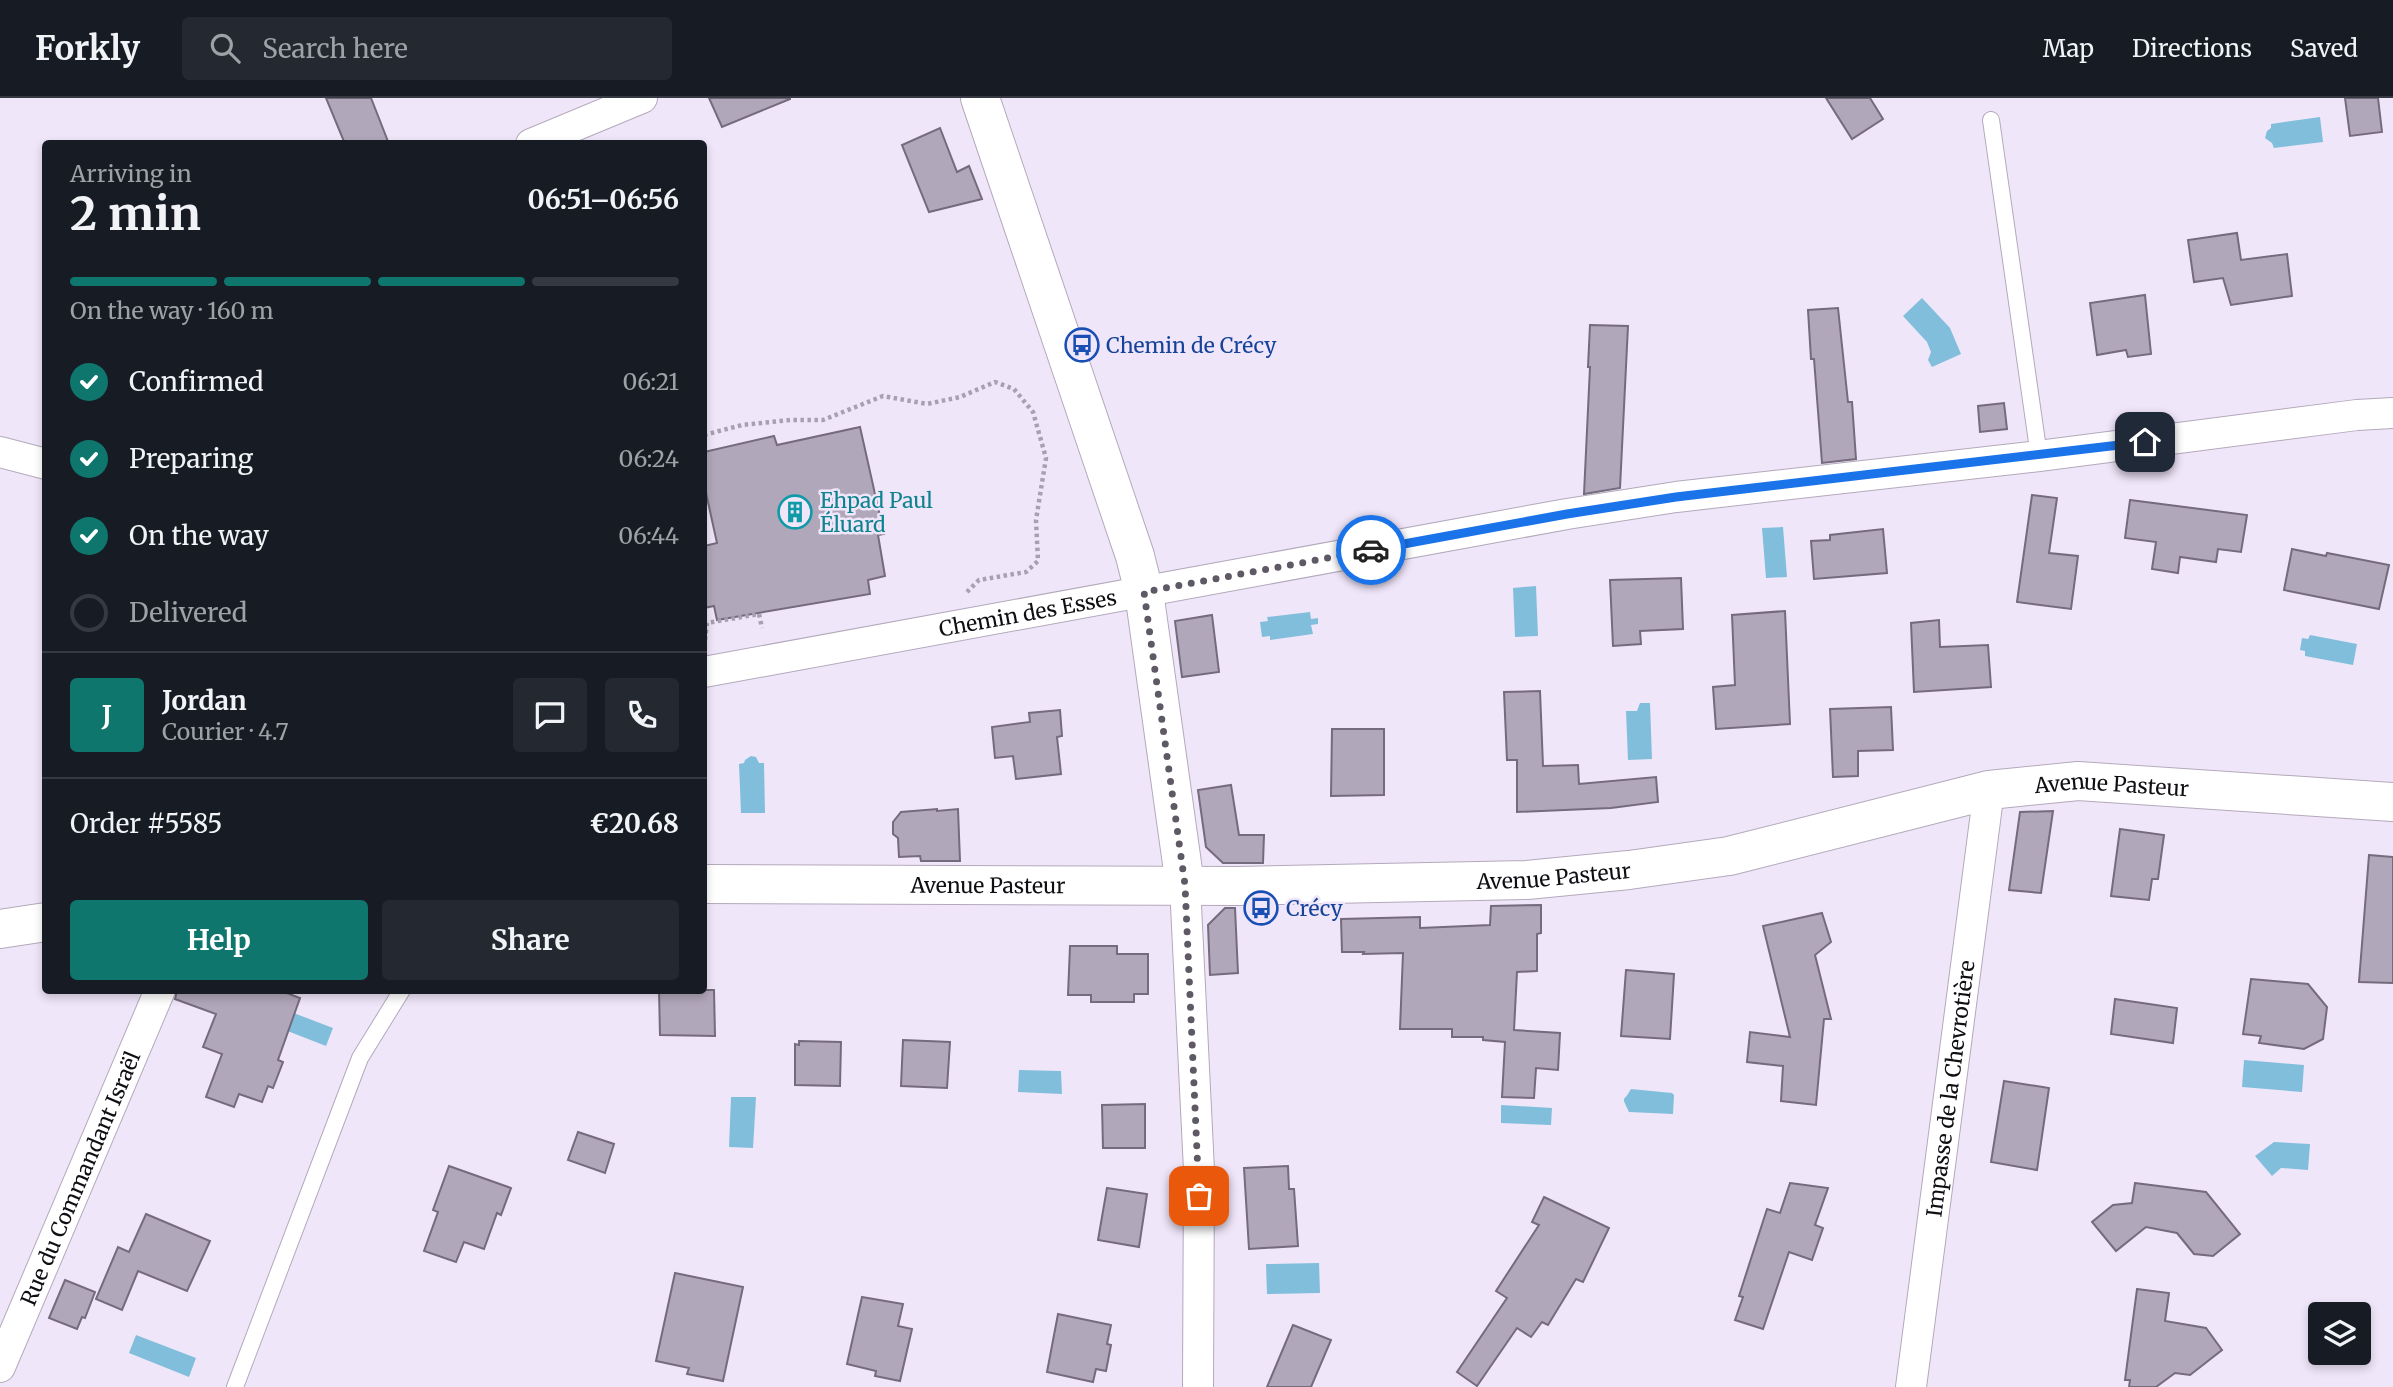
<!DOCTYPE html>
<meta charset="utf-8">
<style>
body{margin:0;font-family:Merriweather,serif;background:#242831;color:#f1f3f6;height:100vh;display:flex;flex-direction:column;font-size:26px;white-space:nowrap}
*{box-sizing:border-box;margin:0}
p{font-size:23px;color:#9ea1a6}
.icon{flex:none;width:38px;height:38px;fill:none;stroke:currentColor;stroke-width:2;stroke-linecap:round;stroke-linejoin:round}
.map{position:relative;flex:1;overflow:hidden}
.drawer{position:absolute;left:42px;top:42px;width:665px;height:854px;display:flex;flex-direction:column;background:#171b24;border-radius:7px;box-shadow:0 4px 10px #0003}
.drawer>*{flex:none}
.tools{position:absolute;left:2308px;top:1204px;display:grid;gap:14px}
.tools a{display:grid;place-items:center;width:63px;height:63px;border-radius:7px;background:#171b24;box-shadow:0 4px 10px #0003;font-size:35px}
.pin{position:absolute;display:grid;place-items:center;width:60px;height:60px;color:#fff;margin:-30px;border-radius:14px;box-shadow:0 4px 10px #0006}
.courier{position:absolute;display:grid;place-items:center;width:70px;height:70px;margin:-35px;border:5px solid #1a73e8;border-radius:50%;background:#fff;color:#222;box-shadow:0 2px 9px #0007}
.summary em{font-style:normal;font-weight:700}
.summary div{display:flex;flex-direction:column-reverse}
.summary{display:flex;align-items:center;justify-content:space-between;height:119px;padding:0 28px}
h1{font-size:46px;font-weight:700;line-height:52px}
.bar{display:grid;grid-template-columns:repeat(4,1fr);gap:10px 7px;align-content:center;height:84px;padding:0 28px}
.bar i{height:9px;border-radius:5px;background:#363941}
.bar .selected{background:#0f766e}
.bar p{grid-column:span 4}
.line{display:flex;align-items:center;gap:18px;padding:0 28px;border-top:2px solid #363941}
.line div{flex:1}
.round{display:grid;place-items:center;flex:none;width:74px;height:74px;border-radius:7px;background:#242831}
ol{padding:0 28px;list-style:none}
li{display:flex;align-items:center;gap:21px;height:77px}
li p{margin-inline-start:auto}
li .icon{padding:7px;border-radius:50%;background:#0f766e;color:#fff;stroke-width:4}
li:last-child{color:#9ea1a6}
li i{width:38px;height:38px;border:4px solid #363941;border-radius:50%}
.button{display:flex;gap:14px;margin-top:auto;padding:14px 28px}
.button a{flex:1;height:80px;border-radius:7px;background:#0f766e;color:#fff;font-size:28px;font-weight:700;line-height:80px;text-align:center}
.button a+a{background:#242831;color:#f1f3f6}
header{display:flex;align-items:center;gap:42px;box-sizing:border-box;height:98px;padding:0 35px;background:#171b24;border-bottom:2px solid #363941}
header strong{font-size:33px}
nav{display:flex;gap:38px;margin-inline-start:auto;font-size:24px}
.search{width:490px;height:63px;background:#242831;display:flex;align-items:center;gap:18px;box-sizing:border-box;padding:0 24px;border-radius:7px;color:#9ea1a6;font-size:26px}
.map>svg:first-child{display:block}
.water{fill:#81bedc}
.building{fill:#b1a7ba;stroke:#746b7c;stroke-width:2}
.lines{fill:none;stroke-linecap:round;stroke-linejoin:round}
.lane-casing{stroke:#b3a9bb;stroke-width:18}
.street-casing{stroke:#b3a9bb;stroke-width:32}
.secondary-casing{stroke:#b3a9bb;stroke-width:40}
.path{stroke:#a8a0b0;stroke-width:4.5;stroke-dasharray:3.5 3.5;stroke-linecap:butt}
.lane{stroke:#fff;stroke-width:16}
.street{stroke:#fff;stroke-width:30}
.secondary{stroke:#fff;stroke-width:38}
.done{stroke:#5e5964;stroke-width:7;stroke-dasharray:0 12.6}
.route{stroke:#1a73e8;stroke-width:9}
.labels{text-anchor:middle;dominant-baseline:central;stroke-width:5;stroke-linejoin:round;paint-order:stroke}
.transit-label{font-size:21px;fill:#164399;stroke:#f0e6fa;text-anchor:start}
.culture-label{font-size:21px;fill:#0d838f;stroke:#f0e6fa;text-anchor:start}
.street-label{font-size:21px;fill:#100d13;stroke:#f0e6fa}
</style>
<header>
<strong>Forkly</strong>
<div class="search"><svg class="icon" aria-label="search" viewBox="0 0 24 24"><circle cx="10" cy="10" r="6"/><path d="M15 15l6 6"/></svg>Search here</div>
<nav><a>Map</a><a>Directions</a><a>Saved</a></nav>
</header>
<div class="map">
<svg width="2393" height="1289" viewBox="0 0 2393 1289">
<rect width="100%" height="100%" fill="#f0e6fa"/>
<g class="water">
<polygon points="2320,19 2323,44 2274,50 2272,45 2265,40 2267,33 2271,30 2271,26"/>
<polygon points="1922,200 1950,230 1961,256 1932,269 1928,262 1931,254 1927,244 1903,218"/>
<polygon points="1783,429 1787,479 1766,480 1762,430"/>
<polygon points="1536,488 1538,538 1515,539 1513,490"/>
<polygon points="1310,514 1311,521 1318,520 1318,526 1311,527 1313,536 1270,542 1270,538 1262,539 1260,524 1268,523 1267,519"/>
<polygon points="2310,537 2357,546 2353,567 2305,558 2305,553 2300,552 2302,540 2308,541"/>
<polygon points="1640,605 1650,605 1652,661 1628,662 1626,613 1637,613"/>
<polygon points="751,658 756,659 759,665 764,665 765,715 741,715 739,666 744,665 745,662"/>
<polygon points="291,914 333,930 326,948 285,932"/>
<polygon points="2244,962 2304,967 2302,994 2242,989"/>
<polygon points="1019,972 1061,973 1062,996 1018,994"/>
<path d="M1631,991L1672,995L1674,997L1673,1016L1629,1014C1621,996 1623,1006 1631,991Z"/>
<polygon points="731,999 756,999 753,1050 729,1049"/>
<polygon points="1501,1007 1552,1010 1551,1027 1501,1025"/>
<polygon points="2274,1044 2310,1046 2308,1072 2281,1070 2272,1078 2255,1058"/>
<polygon points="1319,1165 1320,1195 1267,1196 1266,1166"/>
<polygon points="136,1237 196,1260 189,1279 129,1255"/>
</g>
<g class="building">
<polygon points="326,0 371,0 389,46 345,46"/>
<polygon points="709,0 790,0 790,1 722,29"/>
<polygon points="1826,0 1870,0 1883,21 1852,41"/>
<polygon points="2345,0 2378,0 2382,34 2350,38"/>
<polygon points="940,30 957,74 969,68 982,101 929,114 902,47"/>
<polygon points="2237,135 2241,162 2287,156 2292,198 2231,207 2223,180 2194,184 2188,142"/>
<polygon points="2145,197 2151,256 2128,259 2126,252 2097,257 2090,205"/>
<polygon points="1838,210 1848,304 1852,304 1856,361 1822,365 1814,261 1811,261 1808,212"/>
<polygon points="1590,227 1628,228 1620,390 1584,396 1590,269 1588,269"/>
<polygon points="2004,305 2007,331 1980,334 1978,308"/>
<polygon points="860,329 884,436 878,437 885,478 868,482 870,496 717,522 714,508 704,510 704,448 717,445 704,386 704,354 774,338 777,347"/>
<polygon points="2032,397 2057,400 2049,455 2078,458 2071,511 2017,504"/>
<polygon points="2130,402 2247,417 2241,454 2218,451 2216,464 2180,459 2178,475 2152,471 2156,444 2125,440"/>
<polygon points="1883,431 1887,475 1814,481 1811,443 1830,442 1830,437"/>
<polygon points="2292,451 2326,458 2327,455 2389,467 2379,511 2284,492"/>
<polygon points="1681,480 1683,531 1640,533 1641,546 1613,548 1610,482"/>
<polygon points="1785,513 1790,626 1716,631 1713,589 1735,587 1732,517"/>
<polygon points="1212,517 1219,574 1182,579 1175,523"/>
<polygon points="1939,522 1940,549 1988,547 1991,589 1914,594 1911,525"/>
<polygon points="1540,593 1543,668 1578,667 1579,686 1656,679 1658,704 1611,710 1517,714 1517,662 1507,662 1504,594"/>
<polygon points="1891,609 1893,652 1858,653 1858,678 1833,679 1830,611"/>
<polygon points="1060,612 1062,638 1057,639 1061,676 1016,681 1013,658 995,660 992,629 1030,624 1029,615"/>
<polygon points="1332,631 1384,631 1384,697 1331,698"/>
<polygon points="1231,687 1239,737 1264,737 1263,765 1223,765 1206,749 1198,692"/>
<polygon points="937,711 937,713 958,711 960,763 921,763 920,758 899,759 898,740 893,736 893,724 901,714"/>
<polygon points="2053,713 2041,795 2009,792 2020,714"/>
<polygon points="2120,731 2164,737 2158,781 2152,781 2149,802 2111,798"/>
<polygon points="2369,757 2393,759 2393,885 2359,884"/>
<polygon points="1541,807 1541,835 1537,836 1537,873 1517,874 1514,932 1560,935 1558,972 1536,970 1534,1000 1502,999 1505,944 1483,942 1483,939 1452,939 1452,931 1400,931 1403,855 1363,856 1364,854 1342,854 1341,821 1420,819 1420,830 1490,827 1491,808"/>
<polygon points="1225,810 1235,810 1238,875 1210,877 1208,827"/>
<polygon points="1822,815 1831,844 1815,857 1831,921 1824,921 1816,1007 1781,1003 1783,968 1747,964 1750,934 1790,939 1763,828"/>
<polygon points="1070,848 1117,848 1117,856 1148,856 1148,896 1134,896 1134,904 1091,904 1091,897 1068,897"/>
<polygon points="1626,872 1674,876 1670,941 1621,938"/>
<polygon points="2251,881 2308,886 2327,909 2323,941 2304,951 2259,945 2261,938 2243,936"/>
<polygon points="177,892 279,892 300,900 278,962 283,964 273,990 268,988 262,1004 239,996 234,1009 206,999 222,956 203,949 216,916 175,901"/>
<polygon points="659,892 714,892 715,938 660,937"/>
<polygon points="2115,901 2177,910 2173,945 2111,936"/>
<polygon points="903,942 950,944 947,990 901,988"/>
<polygon points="799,943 841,944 840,988 795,987 795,946 799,947"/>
<polygon points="2004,983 2049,990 2037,1072 1991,1064"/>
<polygon points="1145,1006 1145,1050 1103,1050 1102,1007"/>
<polygon points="578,1034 614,1046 605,1075 568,1062"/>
<polygon points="449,1068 511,1090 501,1117 497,1115 484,1151 464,1144 456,1164 424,1153 438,1114 433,1112"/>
<polygon points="1288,1068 1289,1091 1294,1091 1298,1148 1249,1151 1244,1070"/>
<polygon points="1790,1085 1828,1090 1815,1127 1823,1130 1812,1162 1789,1154 1763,1231 1735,1222 1743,1199 1739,1198 1767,1111 1780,1115"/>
<polygon points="2135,1085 2206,1094 2240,1136 2213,1158 2194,1156 2177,1135 2146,1129 2116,1153 2092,1124 2113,1107 2132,1105"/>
<polygon points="1107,1090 1147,1096 1139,1149 1098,1142"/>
<polygon points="1544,1099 1609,1130 1583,1184 1576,1181 1548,1227 1542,1224 1531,1239 1517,1230 1477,1288 1457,1274 1507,1200 1496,1193 1539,1127 1532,1124"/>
<polygon points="146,1116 210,1143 187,1193 138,1173 122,1212 96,1201 118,1149 129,1154"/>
<polygon points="675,1175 743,1189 723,1283 687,1276 689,1270 656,1263"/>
<polygon points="65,1182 95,1194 85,1220 82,1219 77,1231 49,1220"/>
<polygon points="2137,1191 2169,1195 2165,1223 2206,1230 2222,1252 2190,1277 2175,1275 2156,1289 2129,1289 2130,1282 2125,1282"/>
<polygon points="862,1199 903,1206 898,1228 912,1231 900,1283 875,1278 876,1273 847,1266"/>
<polygon points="1058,1216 1111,1227 1107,1246 1111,1247 1106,1273 1096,1271 1093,1284 1047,1274"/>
<polygon points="1293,1227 1331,1242 1311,1289 1267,1289"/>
</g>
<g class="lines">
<defs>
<g id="lane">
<polyline points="1991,22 2039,358"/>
<polyline points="235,1289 360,960 402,892"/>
</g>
<g id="street">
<polyline points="531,46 642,0"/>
<polyline points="0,354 46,366"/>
<path id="s1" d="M704,574L1567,416L1676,399L2039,358L2357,317L2393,315"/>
<polyline points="1185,787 1199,1072 1198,1289"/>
<path id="s2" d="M0,1269L160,892"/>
<path id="s3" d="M1911,1289L1989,692"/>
</g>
<g id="secondary">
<polyline points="980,0 1135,458 1144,494 1185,787"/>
<path id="s4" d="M704,786L1238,788L1527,782L1629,772L1729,758L1989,692L2078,683L2393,704"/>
<polyline points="0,831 46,824"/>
</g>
</defs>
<use href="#lane" class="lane-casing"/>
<use href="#street" class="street-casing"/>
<use href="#secondary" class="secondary-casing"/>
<g class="path">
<polyline points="704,337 742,327 790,322 823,322 883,298 927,306 960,299 995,284 1014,291 1033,314 1046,360 1036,422 1038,463 1026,474 979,482 967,494"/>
<polyline points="705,542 707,525 759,516 762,530"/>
</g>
<use href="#lane" class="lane"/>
<use href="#street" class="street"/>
<use href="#secondary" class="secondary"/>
</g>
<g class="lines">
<polyline class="done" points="1199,1098 1185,787 1144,494 1371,452"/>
<polyline class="route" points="1371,452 1567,416 1676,399 2145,344"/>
</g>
<defs>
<symbol id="bus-ring" viewBox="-11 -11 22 22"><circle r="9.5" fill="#f0e6fa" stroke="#1a4fb4" stroke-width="1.5"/><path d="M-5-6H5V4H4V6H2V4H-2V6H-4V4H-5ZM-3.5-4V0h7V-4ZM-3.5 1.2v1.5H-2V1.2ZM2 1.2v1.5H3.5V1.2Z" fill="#1a4fb4"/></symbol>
<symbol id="building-ring" viewBox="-11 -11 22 22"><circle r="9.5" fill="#f0e6fa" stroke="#0f9aa8" stroke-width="1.5"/><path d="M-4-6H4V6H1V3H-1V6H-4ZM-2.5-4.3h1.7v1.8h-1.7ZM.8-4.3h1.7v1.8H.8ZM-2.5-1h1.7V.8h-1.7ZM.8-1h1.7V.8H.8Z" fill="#0f9aa8"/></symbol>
</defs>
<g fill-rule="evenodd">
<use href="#bus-ring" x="1063" y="228" width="38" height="38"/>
<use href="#building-ring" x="776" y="395" width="38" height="38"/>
<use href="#bus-ring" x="1242" y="791" width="38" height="38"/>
</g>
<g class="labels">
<g class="transit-label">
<text x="1106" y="247">Chemin de Crécy</text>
<text x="1286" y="810">Crécy</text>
</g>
<g class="culture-label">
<text x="820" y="402">Ehpad Paul<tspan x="820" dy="24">Éluard</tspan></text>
</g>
<g class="street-label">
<text stroke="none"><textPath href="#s1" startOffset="329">Chemin des Esses</textPath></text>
<text stroke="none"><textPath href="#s4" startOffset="1418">Avenue Pasteur</textPath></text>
<text stroke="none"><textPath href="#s4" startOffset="850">Avenue Pasteur</textPath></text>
<text stroke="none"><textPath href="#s4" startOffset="284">Avenue Pasteur</textPath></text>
<text stroke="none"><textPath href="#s3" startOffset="301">Impasse de la Chevrotière</textPath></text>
<text stroke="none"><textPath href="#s2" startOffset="205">Rue du Commandant Israël</textPath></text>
</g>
</g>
</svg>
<div class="tools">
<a><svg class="icon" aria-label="layers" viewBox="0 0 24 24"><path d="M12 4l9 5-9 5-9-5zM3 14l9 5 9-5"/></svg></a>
</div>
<div class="pin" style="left:1199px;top:1098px;background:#ea580c"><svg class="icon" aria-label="bag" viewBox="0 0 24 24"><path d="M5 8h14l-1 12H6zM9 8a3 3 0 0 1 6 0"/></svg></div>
<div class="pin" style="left:2145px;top:344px;background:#1f2937"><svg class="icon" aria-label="home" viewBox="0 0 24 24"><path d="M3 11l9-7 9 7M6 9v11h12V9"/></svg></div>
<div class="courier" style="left:1371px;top:452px"><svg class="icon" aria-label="car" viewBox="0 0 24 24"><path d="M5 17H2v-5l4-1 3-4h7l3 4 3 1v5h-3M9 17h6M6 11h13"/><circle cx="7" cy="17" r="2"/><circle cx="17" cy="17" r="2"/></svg></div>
<section class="drawer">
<div class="summary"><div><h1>2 min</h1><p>Arriving in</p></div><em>06:51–06:56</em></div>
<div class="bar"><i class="selected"></i><i class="selected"></i><i class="selected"></i><i></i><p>On the way · 160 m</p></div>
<ol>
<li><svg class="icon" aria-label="check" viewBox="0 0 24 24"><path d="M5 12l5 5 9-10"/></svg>Confirmed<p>06:21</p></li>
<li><svg class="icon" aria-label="check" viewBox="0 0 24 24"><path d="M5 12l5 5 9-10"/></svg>Preparing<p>06:24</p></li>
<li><svg class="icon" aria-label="check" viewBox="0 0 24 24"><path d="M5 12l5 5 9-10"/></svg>On the way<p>06:44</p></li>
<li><i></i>Delivered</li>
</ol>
<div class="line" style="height:126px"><b class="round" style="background:#0f766e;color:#fff">J</b><div><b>Jordan</b><p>Courier · 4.7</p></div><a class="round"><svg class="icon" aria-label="chat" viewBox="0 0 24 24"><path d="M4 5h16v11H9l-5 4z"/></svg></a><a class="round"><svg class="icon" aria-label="phone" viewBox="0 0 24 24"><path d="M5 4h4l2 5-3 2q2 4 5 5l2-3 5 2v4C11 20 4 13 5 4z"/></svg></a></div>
<div class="line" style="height:91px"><div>Order #5585</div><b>€20.68</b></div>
<div class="button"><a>Help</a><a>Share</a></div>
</section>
</div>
